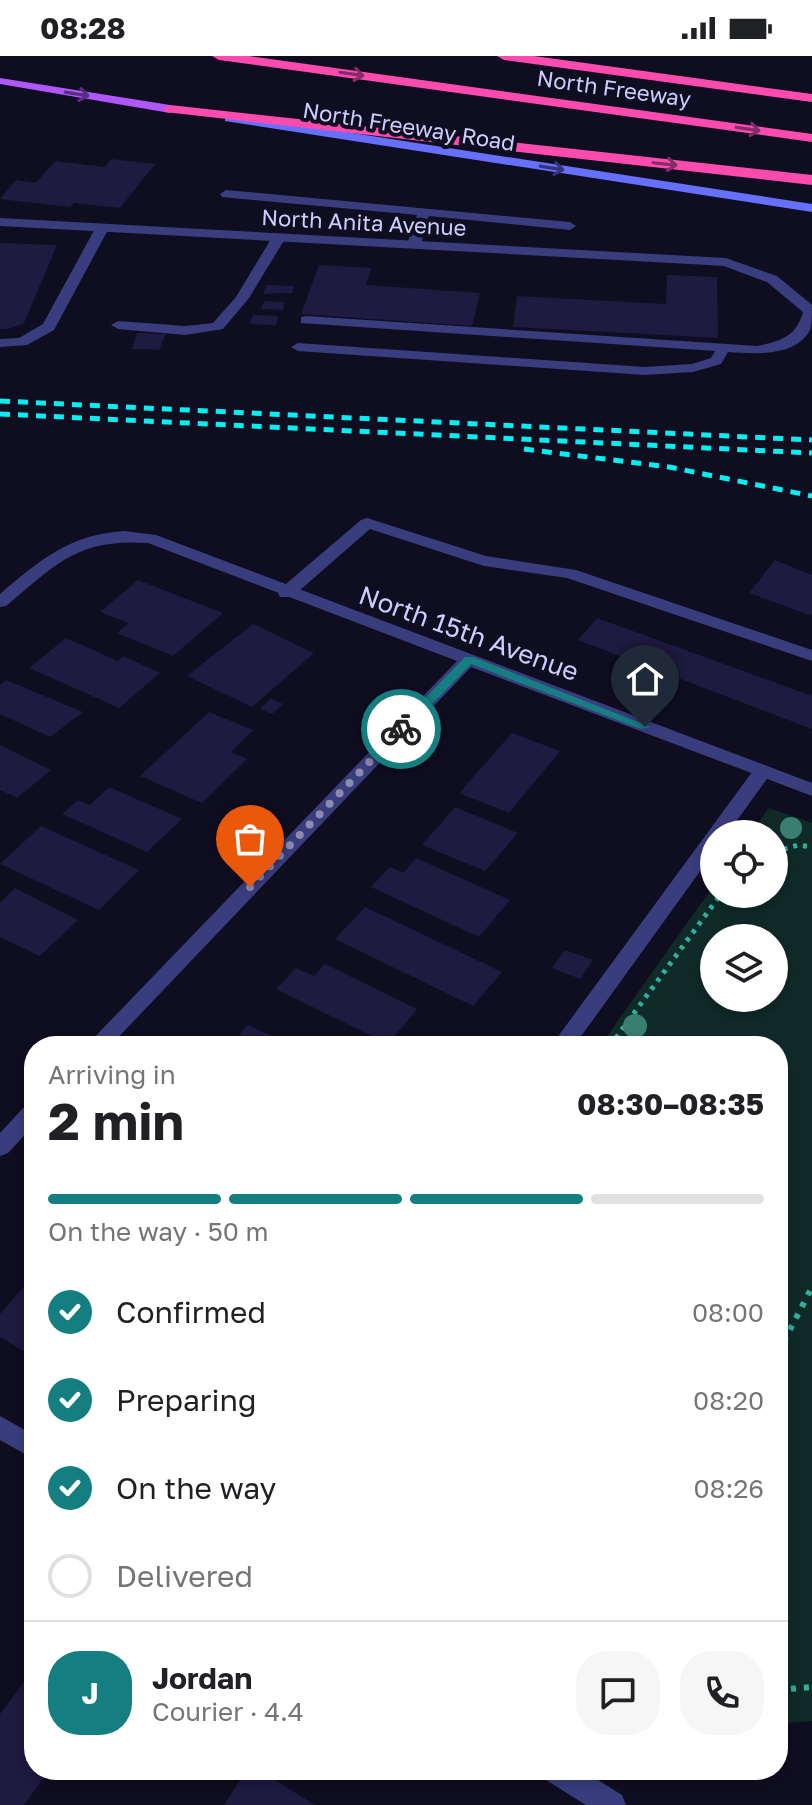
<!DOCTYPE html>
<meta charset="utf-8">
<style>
body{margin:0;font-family:"Golos Text",sans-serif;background:#f6f6f6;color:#202124;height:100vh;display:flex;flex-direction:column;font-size:30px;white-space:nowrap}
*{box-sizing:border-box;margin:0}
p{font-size:26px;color:#757577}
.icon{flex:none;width:44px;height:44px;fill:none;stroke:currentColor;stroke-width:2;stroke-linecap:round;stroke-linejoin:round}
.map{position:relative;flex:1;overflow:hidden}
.drawer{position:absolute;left:24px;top:980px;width:764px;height:744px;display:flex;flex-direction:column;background:#fff;border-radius:32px;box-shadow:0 4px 12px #0003}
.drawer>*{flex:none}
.fabs{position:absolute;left:700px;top:764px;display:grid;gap:16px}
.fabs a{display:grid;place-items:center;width:88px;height:88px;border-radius:50%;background:#fff;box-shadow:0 4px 12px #0003;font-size:40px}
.pin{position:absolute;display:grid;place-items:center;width:68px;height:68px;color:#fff;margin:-82px -34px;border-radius:50% 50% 50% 0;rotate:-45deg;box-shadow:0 0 8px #0007}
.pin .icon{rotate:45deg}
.courier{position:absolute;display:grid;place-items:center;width:80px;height:80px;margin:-40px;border:6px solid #147e81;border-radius:50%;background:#fff;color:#222;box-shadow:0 2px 10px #0007}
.summary em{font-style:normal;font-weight:700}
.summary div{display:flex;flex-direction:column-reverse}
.summary{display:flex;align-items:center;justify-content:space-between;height:136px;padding:0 24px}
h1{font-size:52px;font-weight:700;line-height:60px}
.bar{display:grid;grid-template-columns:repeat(4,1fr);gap:12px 8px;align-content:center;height:96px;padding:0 24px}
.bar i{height:10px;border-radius:6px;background:#e0e0e0}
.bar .selected{background:#147e81}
.bar p{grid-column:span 4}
.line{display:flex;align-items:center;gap:20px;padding:0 24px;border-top:2px solid #e0e0e0}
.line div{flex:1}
.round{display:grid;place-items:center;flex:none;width:84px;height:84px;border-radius:32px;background:#f6f6f6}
ol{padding:0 24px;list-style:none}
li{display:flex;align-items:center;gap:24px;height:88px}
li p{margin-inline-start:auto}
li .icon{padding:8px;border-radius:50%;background:#147e81;color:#fff;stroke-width:4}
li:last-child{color:#757577}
li i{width:44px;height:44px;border:4px solid #e0e0e0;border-radius:50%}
.status{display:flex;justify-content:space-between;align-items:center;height:56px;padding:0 40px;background:#fff;direction:ltr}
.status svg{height:22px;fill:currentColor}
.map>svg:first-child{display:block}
.green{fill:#102a27;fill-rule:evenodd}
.building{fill:#1e1a40}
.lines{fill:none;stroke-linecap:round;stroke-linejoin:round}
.path-far1{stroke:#30af9c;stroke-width:5;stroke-dasharray:4 6;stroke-linecap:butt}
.path{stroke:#30af9c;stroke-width:6;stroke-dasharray:5 8;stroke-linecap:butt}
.service{fill:#393d7e;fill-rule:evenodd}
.minor{fill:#393d7e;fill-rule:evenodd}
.secondary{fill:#6770fc;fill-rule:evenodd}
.primary{fill:#af57fb;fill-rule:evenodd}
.motorway{fill:#fb4baf;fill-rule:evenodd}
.rail{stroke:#05eff2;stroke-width:5;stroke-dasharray:10 8;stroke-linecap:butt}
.tree{fill:#397f6f}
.oneway{stroke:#852c68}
.oneway2{stroke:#572e83}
.oneway3{stroke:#323578}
.route{fill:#147e81}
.done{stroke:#8c8ab0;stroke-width:8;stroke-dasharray:0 14.4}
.labels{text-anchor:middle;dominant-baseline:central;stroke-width:8;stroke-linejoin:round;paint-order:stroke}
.far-street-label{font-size:22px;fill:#cfcdfe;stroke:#0f0d20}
.street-label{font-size:26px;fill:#cfcdfe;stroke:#0f0d20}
</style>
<div class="status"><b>08:28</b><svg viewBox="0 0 49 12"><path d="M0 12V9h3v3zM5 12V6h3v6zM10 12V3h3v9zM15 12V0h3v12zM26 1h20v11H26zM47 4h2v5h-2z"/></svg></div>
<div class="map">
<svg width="812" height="1749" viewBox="0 0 812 1749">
<rect width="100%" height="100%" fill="#0f0d20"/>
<path class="green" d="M769,752L812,767V1665L790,1667L778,1674V990H600L714,829V838H774V778H750ZM714,882H774V942H714Z"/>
<g class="building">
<polygon points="111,103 155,108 120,152 74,147 70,151 0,143 16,124 36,127 55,105 105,111"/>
<polygon points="0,187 57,189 24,267 8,273 0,273"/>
<polygon points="319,209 371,212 366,229 480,237 472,270 301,258"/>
<polygon points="667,219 717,221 718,282 513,271 517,240 666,248"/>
<polygon points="267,229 294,230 292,237 263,238"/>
<polygon points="264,245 285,246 283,254 261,253"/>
<polygon points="253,259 278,260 276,269 250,268"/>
<polygon points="137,277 166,278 159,294 132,293"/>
<polygon points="775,504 812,519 812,560 749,537"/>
<polygon points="138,524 223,557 173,600 117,577 129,567 100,556"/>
<polygon points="597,562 812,640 812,673 578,584"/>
<polygon points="253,568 314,597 252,651 187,620"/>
<polygon points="66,582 118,605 123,600 160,617 119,652 29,612"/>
<polygon points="6,624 83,656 50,681 0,658 0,629"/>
<polygon points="271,642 283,648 272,658 260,653"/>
<polygon points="209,656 253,674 231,696 247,703 202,747 140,720"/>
<polygon points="512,677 560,695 509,757 459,737"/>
<polygon points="0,689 51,714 17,742 0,734"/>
<polygon points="109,731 182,763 147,796 62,758 78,744 90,749"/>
<polygon points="455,751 518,777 485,815 422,789"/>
<polygon points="41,770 139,814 99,854 0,808"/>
<polygon points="416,802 510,844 479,881 371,831 390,811 403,817"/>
<polygon points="15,832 78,864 40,900 0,881 0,847"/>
<polygon points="365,851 502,916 473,950 335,883"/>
<polygon points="565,894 593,904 580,923 552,912"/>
<polygon points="325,908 417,953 388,988 276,933 296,912 314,920"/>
<polygon points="247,969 296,990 231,990"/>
<polygon points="34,1219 34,1301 0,1281 0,1258"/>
<polygon points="34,1613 34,1714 49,1714 24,1749 0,1749 0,1658"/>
<polygon points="247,1714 259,1714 315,1749 224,1749"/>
</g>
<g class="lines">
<g class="path-far1">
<polyline points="774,796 798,789 812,791"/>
<polyline points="610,990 721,838"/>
</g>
<g class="path">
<polyline points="778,1297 812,1231"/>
<polyline points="778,1634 812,1631"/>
</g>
<g class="service">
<polygon points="226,134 570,166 576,170 570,174 429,160 421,188 414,192 407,188 417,159 222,141 220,138"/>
<polygon points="97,169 109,172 54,274 27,289 0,291 0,283 19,282 43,268"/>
<polygon points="274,178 286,181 249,242 223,273 185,279 118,273 111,269 118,265 185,270 213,267 236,241"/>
<path d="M726,202L777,220L812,249C812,257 812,267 810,274C796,301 754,298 728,296L721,308L693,316L645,319L298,295L291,291L298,287L645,311L692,308L711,302L715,295L301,267V261L306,260L757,290C781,285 796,281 803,256L767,226L721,209L719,206Z"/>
<polygon points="367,462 486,500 576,514 812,594 812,605 567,522 484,510 370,473 292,541 280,541 278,537 280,533 361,464"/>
<polygon points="762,710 771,716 769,720 727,778 714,778 714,796 574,990 551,990 755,712"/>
</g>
<g class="minor">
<polygon points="0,162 726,202 733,206 726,210 0,170"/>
<path d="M124,475L156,479L812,727V740L471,611L110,990H86L457,605L148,487C78,482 56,508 6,550L0,551V538C41,503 69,479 124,475Z"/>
<polygon points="34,1046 34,1069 8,1097 0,1100 0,1077 26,1049"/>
<polygon points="0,1360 34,1379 34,1403 0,1384"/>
<polygon points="542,1714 582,1714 622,1739 626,1749 586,1749 546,1724"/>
</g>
<polygon class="secondary" points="229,58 812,148 812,156 225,65 225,59"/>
<polygon class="primary" points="0,22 170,49 176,53 170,57 0,28"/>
<g class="motorway">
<polygon points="212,0 249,0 812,78 812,86 219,4"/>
<polygon points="497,0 534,0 812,38 812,46 504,4"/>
<polygon points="170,49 812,119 812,129 165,56 163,53"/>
</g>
<g class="rail">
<polyline points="0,345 812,384"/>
<polyline points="0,358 812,397"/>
<polyline points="524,393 669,411 812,440"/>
</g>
</g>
<g class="tree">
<circle cx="791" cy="772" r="11"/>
<circle cx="635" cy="970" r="12"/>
</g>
<defs><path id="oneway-shaft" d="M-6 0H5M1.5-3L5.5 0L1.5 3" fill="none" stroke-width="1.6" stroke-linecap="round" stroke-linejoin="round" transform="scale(2)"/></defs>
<g class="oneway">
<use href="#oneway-shaft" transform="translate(352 18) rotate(8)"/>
<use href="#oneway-shaft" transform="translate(748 73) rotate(8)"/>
<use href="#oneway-shaft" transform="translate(665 108) rotate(6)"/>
</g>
<use class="oneway2" href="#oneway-shaft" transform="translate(77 38) rotate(9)"/>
<use class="oneway3" href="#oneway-shaft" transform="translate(552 112) rotate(9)"/>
<polygon class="route" points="465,601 473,601 651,671 641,673 471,608 405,676 397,676 397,671"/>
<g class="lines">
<polyline class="done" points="250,831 401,673"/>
</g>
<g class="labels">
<g class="far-street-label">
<text transform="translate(614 32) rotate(8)">North Freeway</text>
<text transform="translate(409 70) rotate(9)">North Freeway Road</text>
<text transform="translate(364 166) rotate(3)">North Anita Avenue</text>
</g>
<g class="street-label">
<text transform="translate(469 577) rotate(20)">North 15th Avenue</text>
</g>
</g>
</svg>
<div class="fabs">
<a><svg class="icon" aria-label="locate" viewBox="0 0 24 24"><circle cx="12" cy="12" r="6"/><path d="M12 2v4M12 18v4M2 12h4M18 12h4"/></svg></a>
<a><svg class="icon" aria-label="layers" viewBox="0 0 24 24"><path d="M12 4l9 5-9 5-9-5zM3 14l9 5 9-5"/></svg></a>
</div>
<div class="pin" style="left:250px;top:831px;background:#ea580c"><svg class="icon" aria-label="bag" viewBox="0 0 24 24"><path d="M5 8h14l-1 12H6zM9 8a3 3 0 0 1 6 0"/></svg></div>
<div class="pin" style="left:645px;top:671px;background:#1f2937"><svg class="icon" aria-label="home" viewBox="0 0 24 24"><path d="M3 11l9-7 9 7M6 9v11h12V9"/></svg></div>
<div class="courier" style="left:401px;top:673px"><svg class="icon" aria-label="bike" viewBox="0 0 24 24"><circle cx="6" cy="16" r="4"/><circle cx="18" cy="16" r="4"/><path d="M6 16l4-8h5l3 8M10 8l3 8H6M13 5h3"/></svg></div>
<section class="drawer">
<div class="summary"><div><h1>2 min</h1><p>Arriving in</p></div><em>08:30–08:35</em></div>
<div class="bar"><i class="selected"></i><i class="selected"></i><i class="selected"></i><i></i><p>On the way · 50 m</p></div>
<ol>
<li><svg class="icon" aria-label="check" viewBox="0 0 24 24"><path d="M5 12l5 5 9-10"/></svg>Confirmed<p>08:00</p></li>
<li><svg class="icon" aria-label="check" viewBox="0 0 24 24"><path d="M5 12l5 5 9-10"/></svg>Preparing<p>08:20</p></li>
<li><svg class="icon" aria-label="check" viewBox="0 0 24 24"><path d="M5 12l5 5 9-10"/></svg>On the way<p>08:26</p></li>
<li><i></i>Delivered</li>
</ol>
<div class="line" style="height:144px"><b class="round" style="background:#147e81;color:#fff">J</b><div><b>Jordan</b><p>Courier · 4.4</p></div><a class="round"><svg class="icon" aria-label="chat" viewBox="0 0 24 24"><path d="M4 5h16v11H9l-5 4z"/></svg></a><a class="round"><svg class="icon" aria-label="phone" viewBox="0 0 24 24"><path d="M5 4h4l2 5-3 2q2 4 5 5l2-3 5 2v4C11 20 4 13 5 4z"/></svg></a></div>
</section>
</div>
